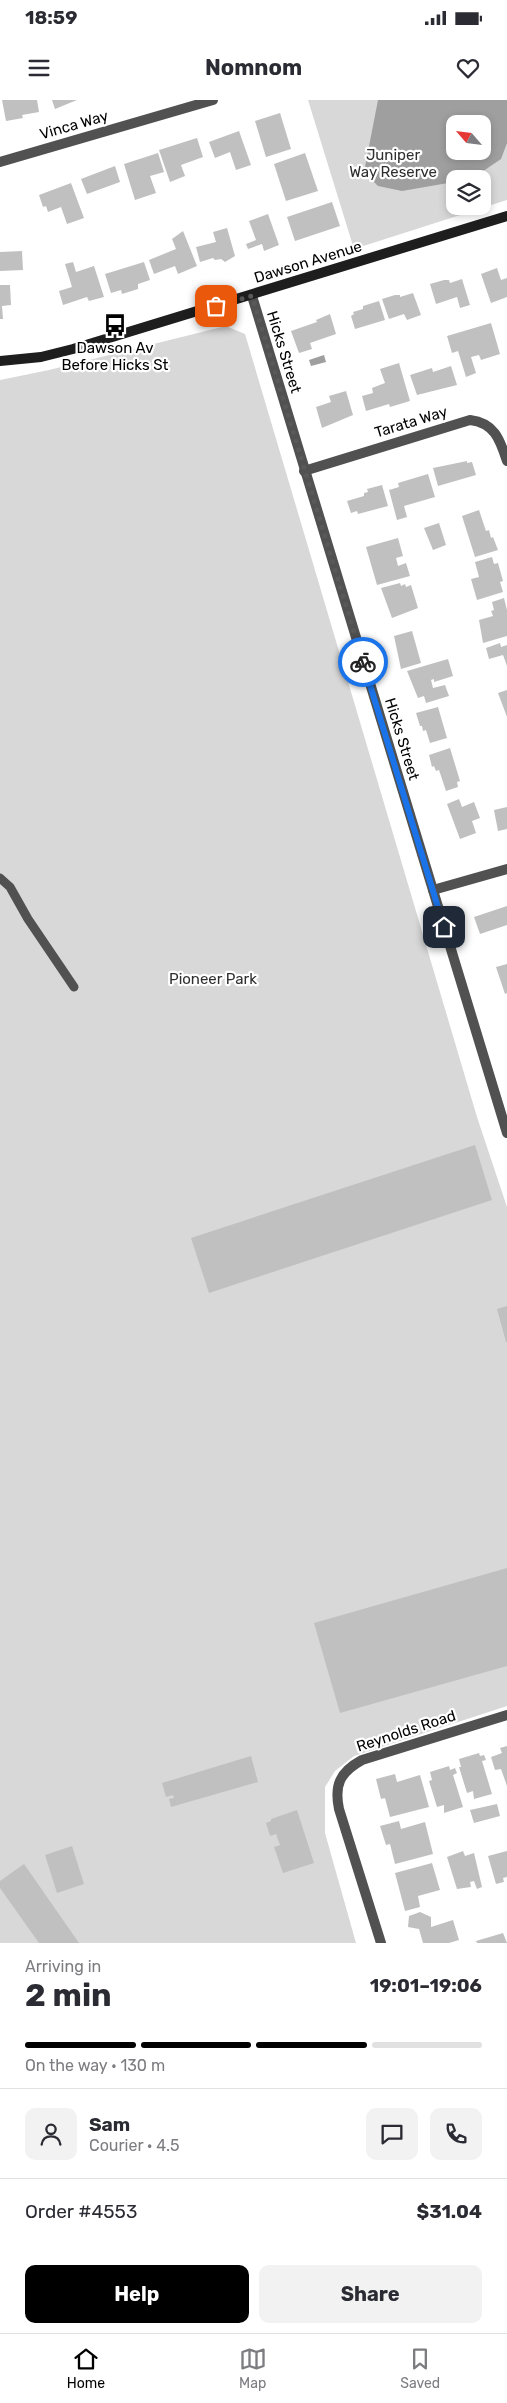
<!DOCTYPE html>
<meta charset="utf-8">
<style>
body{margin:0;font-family:Rubik,sans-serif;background:#f2f2f3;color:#2b2b33;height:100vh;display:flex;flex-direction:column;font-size:19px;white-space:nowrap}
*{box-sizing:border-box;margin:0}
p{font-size:16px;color:#7c7c81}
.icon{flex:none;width:28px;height:28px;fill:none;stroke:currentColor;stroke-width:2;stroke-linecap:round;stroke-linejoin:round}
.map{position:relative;height:1843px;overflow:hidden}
.details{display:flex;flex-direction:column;background:#fff;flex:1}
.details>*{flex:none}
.needle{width:32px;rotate:298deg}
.controls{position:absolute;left:446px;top:15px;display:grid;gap:10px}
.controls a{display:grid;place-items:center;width:45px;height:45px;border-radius:10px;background:#fff;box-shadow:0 2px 8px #0003;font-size:25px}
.pin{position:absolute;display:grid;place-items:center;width:42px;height:42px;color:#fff;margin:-21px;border-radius:10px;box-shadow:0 2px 8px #0006}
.courier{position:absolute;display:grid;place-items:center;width:50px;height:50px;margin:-25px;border:4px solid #1a73e8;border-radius:50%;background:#fff;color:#222;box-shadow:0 1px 6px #0007}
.overview em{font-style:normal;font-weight:700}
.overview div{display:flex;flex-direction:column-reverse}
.overview{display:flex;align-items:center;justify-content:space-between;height:85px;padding:0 25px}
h1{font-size:32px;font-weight:700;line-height:38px}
.bar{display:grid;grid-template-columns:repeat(4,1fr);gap:8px 5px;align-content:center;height:60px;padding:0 25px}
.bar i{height:6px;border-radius:4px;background:#e1e1e2}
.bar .on{background:#000}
.bar p{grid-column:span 4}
.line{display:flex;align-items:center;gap:12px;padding:0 25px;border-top:1px solid #e1e1e2}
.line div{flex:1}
.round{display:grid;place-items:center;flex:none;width:52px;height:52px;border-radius:10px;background:#f2f2f3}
.action{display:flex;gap:10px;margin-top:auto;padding:10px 25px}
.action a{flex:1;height:58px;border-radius:10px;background:#000;color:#fff;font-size:20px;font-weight:700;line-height:58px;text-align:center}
.action a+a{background:#f2f2f3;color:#2b2b33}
.status{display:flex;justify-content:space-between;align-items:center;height:35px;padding:0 25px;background:#fff;direction:ltr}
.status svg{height:14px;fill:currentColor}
header{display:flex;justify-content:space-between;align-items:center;height:65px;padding:0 25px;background:#fff;font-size:22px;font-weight:700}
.tabs{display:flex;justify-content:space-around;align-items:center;height:70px;border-top:1px solid #e1e1e2;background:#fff;font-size:14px;color:#7c7c81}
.tabs a{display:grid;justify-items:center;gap:2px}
.tabs .on{color:#000}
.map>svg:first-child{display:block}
.green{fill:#d8d8d8;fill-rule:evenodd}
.water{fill:#9f9f9f;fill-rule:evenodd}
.building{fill:#c0c0c0}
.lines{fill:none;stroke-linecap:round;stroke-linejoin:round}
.service{stroke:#515151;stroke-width:9}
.minor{stroke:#515151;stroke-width:10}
.tertiary{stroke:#515151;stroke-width:10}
.secondary{stroke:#1e1e1e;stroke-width:10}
.done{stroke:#595959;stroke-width:5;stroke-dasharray:0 9}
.route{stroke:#1a73e8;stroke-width:6}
.labels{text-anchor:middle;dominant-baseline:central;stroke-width:4.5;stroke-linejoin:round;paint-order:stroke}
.street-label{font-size:15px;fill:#000;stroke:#fff}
.park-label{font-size:15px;fill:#2f2f2f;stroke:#fff}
.poi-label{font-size:15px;fill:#000;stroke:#fff}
</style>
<div class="status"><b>18:59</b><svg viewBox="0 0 49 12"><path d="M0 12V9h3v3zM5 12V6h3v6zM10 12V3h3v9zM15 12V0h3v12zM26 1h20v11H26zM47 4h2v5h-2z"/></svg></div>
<header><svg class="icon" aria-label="menu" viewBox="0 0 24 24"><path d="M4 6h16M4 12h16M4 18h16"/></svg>Nomnom<svg class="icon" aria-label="heart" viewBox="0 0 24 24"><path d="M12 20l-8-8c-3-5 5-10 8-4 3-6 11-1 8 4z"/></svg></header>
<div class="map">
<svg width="507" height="1843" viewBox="0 0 507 1843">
<rect width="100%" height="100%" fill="#fff"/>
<g class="green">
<path d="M308,0H507V100L354,149ZM455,24H482V51H455ZM455,79H482V106H455Z"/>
<polygon points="226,226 245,234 477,1017 507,1107 507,1606 354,1656 335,1671 325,1687 325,1733 356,1843 0,1843 0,280 49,270"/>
</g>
<g class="water">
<path d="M378,0H507V43L501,59L476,76L455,79V81L448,83L402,91L378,86L364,72ZM455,24H482V51H455Z"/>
<polygon points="324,255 326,262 311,266 309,260"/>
</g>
<g class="building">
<polygon points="2,0 37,0 39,12 22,15 23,18 6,21"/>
<polygon points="52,0 77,0 55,9"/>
<polygon points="280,13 291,49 266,57 255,21"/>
<polygon points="239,31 251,65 236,70 230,52 215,58 209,42"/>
<polygon points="197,38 203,57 181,65 185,76 170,82 159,50"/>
<polygon points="158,53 164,72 150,76 156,93 135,100 124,64"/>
<polygon points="305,53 318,91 286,101 274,64"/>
<polygon points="115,66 120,82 87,94 81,79"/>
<polygon points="71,83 84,118 67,124 61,107 48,112 46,106 43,107 39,95"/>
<polygon points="332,102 340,126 295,141 287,117"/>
<polygon points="268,114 279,145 264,151 262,144 248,149 246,144 256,140 249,121"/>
<polygon points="227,128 235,156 225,162 221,159 215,160 213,158 200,162 196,147 216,142 213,132"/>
<polygon points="183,131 197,166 178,174 175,166 154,174 149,160 176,149 172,139"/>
<polygon points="22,151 23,170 0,171 0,152"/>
<polygon points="73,162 76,172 94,166 104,197 89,201 87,197 63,205 59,191 72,187 65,164"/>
<polygon points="144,162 150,180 138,184 138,189 122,194 121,190 111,193 105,174"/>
<polygon points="497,168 501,180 507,178 507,197 491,203 481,174"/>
<polygon points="462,179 470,205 460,208 457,197 436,204 430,184 444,180 449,180 450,183"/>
<polygon points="0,185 10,185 11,205 2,206 3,219 0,219"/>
<polygon points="413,193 421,215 407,220 404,214 389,219 382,199 395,195 400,195 400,197"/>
<polygon points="379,201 385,220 355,229 351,216 354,214 353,212 363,209 363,206"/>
<polygon points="330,214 336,234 310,243 312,249 299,253 291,231 317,222 316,220"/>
<polygon points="491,223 500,254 481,260 479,255 471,257 476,273 466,277 458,251 452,253 447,236"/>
<polygon points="399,263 410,301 390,307 389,304 366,311 362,296 373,293 372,288 385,283 380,269"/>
<polygon points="451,266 457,285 417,295 410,275 432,268 433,272"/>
<polygon points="346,291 353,315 322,328 316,307 331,302 329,296"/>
<polygon points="467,361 467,363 472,362 476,375 438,386 433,368"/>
<polygon points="428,374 435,397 404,406 407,417 397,420 389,390 399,387 398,383"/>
<polygon points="382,385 388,406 358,414 357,411 351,413 347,401 364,396 364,393 368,392 367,389"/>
<polygon points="479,410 486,431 489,430 491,438 493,437 498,450 475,457 462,416"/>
<polygon points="439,423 446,445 433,450 424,428"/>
<polygon points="398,438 403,456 396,458 398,466 406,463 410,476 377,485 366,447"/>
<polygon points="492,457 494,464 498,463 503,481 500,482 503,492 477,500 471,479 479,477 475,462"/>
<polygon points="400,483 401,486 405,484 406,487 411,485 418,508 392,518 381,488"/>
<polygon points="504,498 507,510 507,536 483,543 479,520 493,516 491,511 494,510 492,502"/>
<polygon points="412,531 421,563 401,569 394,536"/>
<polygon points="500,543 501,547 507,545 507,566 503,555 489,559 486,548"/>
<polygon points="448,559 453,576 434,582 434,579 431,580 433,588 445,585 449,596 426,603 424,596 418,598 407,571"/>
<polygon points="507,590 507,617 498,593"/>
<polygon points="438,607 447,638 430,643 426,630 423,631 422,626 420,626 416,613"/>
<polygon points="450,648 460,681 457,682 458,687 446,691 439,670 436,671 434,666 432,667 429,655"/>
<polygon points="459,699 462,707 474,702 480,718 472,721 476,733 460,739 447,704"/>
<polygon points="507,707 507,729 498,731 494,710"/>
<polygon points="507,806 507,825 480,834 474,817"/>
<polygon points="507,864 507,893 505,894 496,867"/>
<polygon points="475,1045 492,1100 209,1193 191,1138"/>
<polygon points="507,1206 507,1242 506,1242 497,1209"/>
<polygon points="507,1468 507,1566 340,1613 314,1523"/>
<polygon points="507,1646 507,1686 501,1669 495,1670 491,1657 502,1653 500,1648"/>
<polygon points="479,1653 480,1656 484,1655 486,1660 482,1661 492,1694 474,1699 473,1691 467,1693 459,1667 461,1667 459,1659"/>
<polygon points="251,1656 258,1682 171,1707 169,1699 174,1698 173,1695 166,1697 162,1683"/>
<polygon points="449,1666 450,1670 455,1668 457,1673 453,1675 463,1707 444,1713 444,1705 437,1707 429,1681 432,1680 430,1672"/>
<polygon points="395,1674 397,1682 420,1675 429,1707 390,1717 385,1698 381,1699 376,1679"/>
<polygon points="497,1704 500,1716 474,1723 470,1710"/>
<polygon points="297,1710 314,1763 283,1773 274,1747 280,1745 276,1734 270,1736 266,1723 271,1721 271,1719"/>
<polygon points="399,1721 401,1729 425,1722 433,1754 395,1764 390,1744 386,1745 380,1726"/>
<polygon points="72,1746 84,1784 57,1793 45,1755"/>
<polygon points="463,1751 465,1756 474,1753 482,1787 477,1789 474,1781 470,1782 471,1787 457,1789 447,1757"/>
<polygon points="507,1751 507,1777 503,1778 504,1782 496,1784 488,1756"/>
<polygon points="432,1763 440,1790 418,1796 420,1807 405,1811 395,1773"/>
<polygon points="24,1764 79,1843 39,1843 0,1788 0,1781"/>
<polygon points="420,1812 431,1817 431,1827 453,1820 459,1840 449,1843 423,1843 419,1829 408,1827 409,1816"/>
<polygon points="503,1833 507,1843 477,1843 476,1841"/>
</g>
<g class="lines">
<polyline class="service" points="0,778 10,787 28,819 74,887"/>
<g class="minor">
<polyline points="0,62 213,0"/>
<path d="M304,371L470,320C495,323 500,340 507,361"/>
<polyline points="433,790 507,769"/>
</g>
<g class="tertiary">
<polyline points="252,196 507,1033"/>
<path d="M381,1843L339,1709C334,1685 340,1672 362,1660L507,1615"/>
</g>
<polyline class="secondary" points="0,261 41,257 73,249 507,116"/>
</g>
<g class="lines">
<polyline class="done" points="216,206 252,196 363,562"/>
<polyline class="route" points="363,562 444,827"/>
</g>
<defs>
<symbol id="bus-bare" viewBox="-9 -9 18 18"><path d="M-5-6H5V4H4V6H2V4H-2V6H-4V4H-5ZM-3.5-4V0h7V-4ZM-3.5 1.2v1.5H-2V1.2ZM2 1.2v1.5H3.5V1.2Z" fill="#000" stroke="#fff" stroke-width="2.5" paint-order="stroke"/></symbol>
</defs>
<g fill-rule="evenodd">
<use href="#bus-bare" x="99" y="209" width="32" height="32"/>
</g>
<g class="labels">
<g class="street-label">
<text transform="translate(74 25) rotate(-16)">Vinca Way</text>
<text transform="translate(308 162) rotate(-17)">Dawson Avenue</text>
<text transform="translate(284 252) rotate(73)">Hicks Street</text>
<text transform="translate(411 322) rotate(-17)">Tarata Way</text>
<text transform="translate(402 639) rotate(73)">Hicks Street</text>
<text transform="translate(406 1631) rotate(-18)">Reynolds Road</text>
</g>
<g class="park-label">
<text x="393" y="55">Juniper<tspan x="393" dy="17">Way Reserve</tspan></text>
<text x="213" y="879">Pioneer Park</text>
</g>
<g class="poi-label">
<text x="115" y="248">Dawson Av<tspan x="115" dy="17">Before Hicks St</tspan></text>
</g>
</g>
</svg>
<div class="controls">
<a><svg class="needle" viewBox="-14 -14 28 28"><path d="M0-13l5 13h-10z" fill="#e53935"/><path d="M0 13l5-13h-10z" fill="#7c7c81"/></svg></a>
<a><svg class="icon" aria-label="layers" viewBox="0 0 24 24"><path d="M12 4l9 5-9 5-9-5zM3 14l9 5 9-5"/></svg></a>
</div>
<div class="pin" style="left:216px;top:206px;background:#ea580c"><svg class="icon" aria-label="bag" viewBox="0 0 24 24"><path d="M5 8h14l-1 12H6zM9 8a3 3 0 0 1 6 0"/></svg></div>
<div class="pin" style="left:444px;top:827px;background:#1f2937"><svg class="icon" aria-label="home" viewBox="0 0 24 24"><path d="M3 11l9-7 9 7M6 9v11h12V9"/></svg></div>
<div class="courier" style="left:363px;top:562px"><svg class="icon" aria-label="bike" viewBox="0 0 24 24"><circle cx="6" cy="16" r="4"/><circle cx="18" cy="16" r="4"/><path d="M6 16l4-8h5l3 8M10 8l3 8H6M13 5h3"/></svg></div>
</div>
<section class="details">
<div class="overview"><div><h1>2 min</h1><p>Arriving in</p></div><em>19:01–19:06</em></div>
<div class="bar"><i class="on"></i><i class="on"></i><i class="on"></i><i></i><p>On the way · 130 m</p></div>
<div class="line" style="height:90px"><a class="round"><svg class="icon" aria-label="person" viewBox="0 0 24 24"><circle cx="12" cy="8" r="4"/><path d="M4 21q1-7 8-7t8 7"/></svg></a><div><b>Sam</b><p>Courier · 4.5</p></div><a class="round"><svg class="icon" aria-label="chat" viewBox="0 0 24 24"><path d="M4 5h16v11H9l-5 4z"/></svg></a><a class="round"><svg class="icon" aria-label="phone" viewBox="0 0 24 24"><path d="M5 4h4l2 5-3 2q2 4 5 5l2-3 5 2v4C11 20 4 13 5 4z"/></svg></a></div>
<div class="line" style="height:65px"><div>Order #4553</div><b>$31.04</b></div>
<div class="action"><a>Help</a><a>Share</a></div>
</section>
<nav class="tabs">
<a class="on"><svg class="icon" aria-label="home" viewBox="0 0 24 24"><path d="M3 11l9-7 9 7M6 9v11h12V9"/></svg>Home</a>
<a><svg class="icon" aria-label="map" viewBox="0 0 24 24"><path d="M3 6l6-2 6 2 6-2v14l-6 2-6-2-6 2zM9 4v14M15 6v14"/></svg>Map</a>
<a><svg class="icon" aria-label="saved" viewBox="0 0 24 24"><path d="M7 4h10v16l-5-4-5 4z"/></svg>Saved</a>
</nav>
